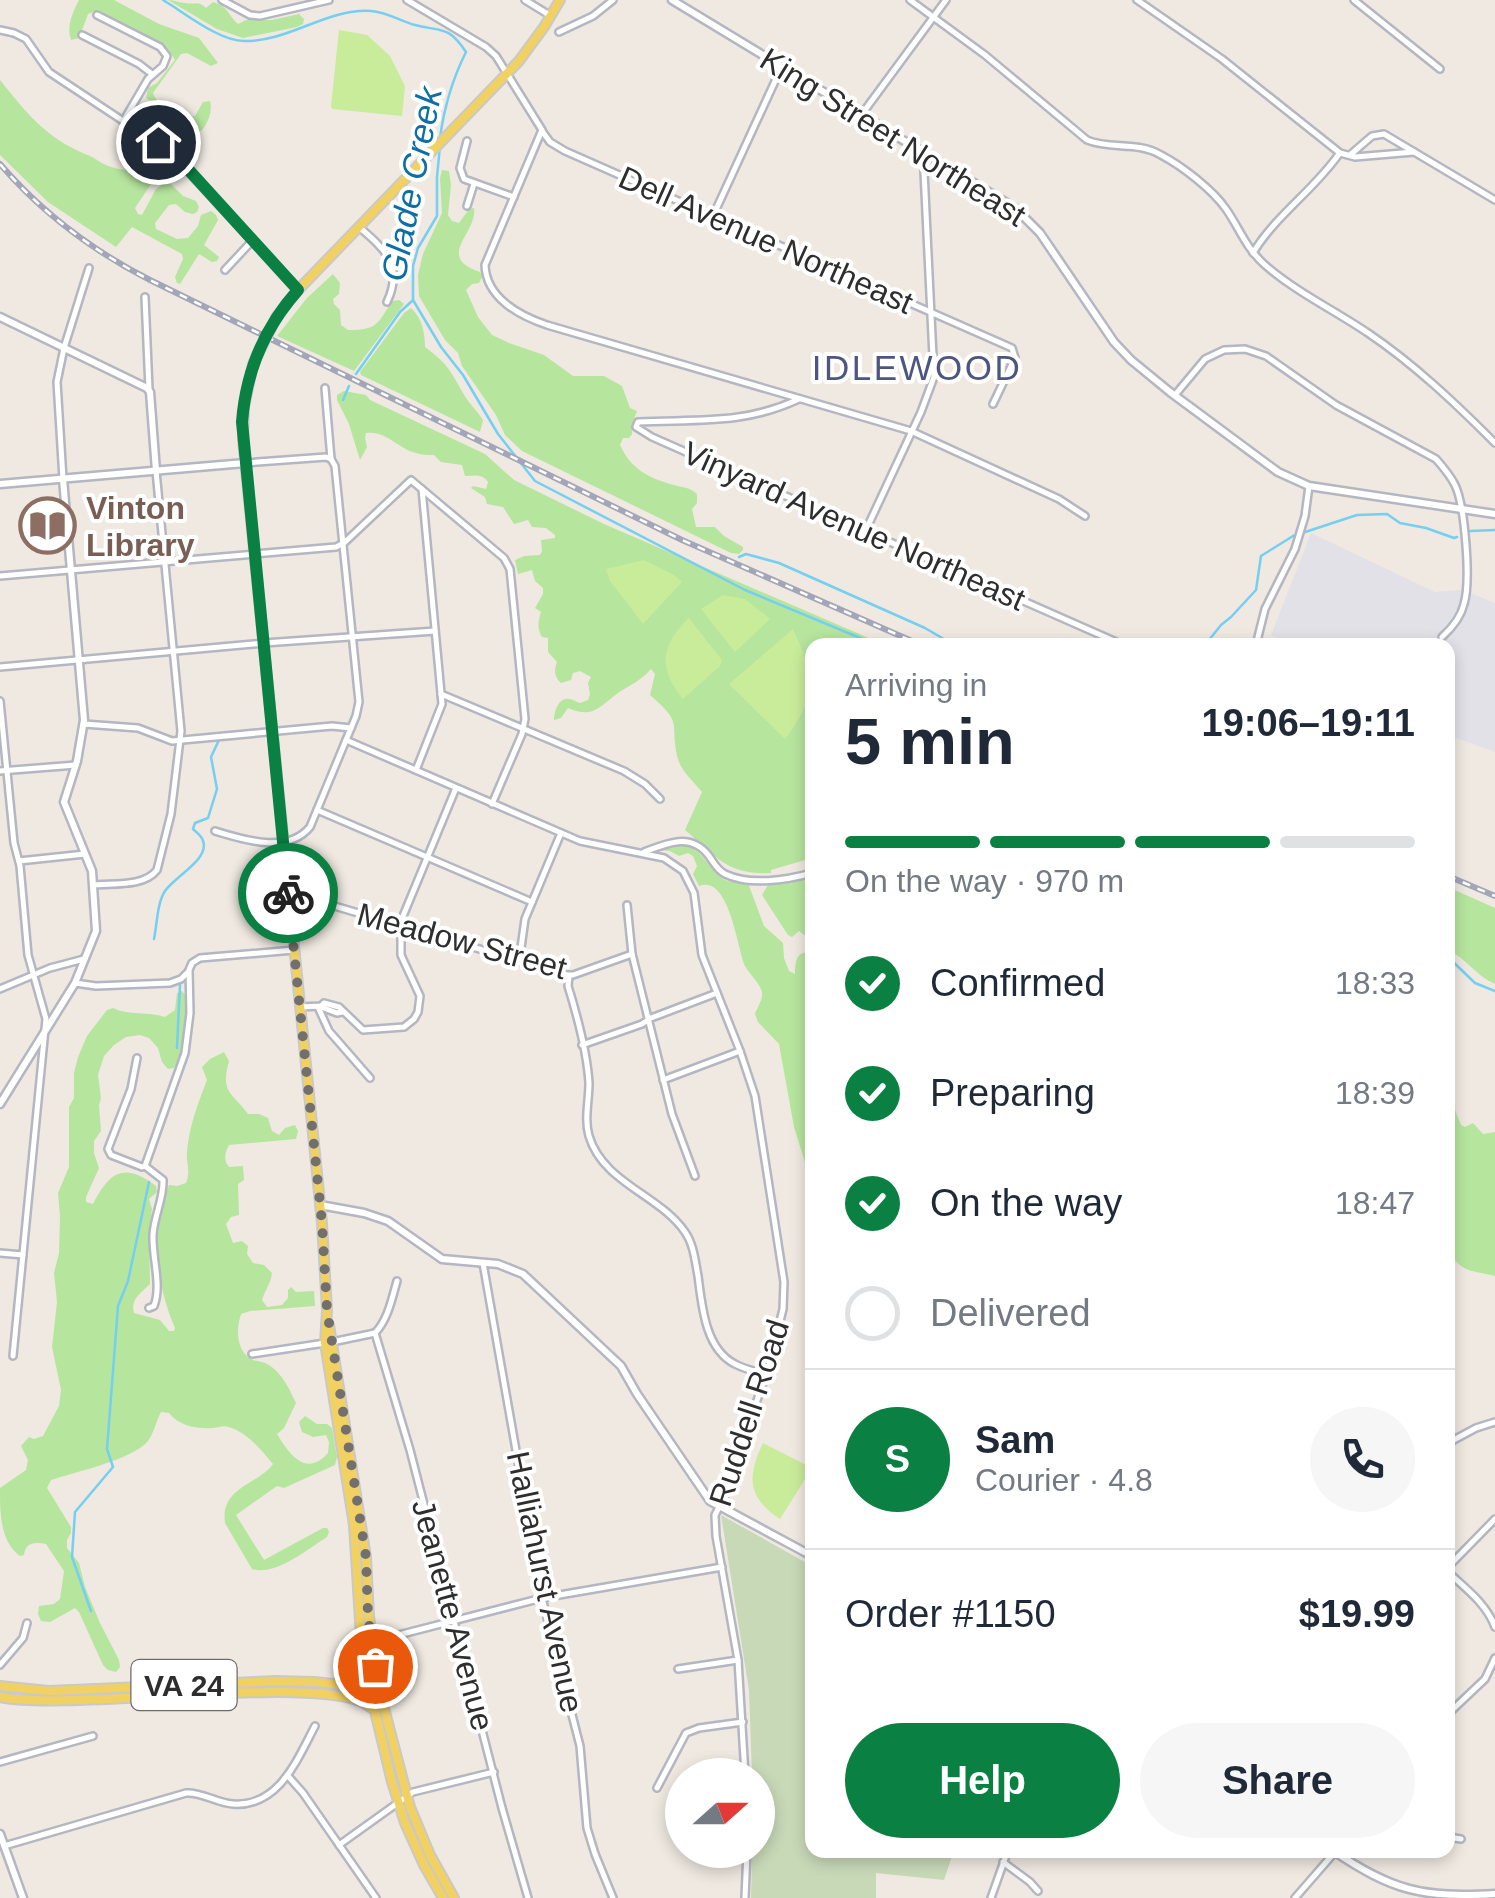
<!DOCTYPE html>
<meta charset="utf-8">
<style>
body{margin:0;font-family:Helvetica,sans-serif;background:#f6f6f7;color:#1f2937;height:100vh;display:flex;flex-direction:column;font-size:38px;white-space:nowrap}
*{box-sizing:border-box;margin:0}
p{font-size:32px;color:#747a83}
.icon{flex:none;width:55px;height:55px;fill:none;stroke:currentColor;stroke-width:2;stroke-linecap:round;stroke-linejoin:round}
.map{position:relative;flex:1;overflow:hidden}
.panel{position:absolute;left:805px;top:638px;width:650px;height:1220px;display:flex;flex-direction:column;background:#fff;border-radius:20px;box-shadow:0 5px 15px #0003}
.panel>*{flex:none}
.needle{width:65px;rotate:69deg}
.buttons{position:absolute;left:665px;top:1758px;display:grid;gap:20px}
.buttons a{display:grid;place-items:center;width:110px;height:110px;border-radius:50%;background:#fff;box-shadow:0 5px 15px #0003;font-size:50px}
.pin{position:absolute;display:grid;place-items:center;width:85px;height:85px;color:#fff;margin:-42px;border:5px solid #fff;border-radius:50%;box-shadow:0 2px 10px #0007}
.courier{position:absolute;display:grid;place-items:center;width:100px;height:100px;margin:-50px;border:8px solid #0b8043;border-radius:50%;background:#fff;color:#222;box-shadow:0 2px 12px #0007}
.headline em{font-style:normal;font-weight:800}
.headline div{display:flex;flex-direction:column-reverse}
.headline{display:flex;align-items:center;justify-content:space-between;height:170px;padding:0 40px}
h1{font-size:65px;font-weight:800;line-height:75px}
.bar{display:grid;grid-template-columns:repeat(4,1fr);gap:15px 10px;align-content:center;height:120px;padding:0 40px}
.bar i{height:12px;border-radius:8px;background:#e0e1e3}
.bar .active{background:#0b8043}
.bar p{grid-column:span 4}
.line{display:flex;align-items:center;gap:25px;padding:0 40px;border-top:2px solid #e0e1e3}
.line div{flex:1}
.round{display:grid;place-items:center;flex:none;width:105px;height:105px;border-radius:52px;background:#f6f6f7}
ol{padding:0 40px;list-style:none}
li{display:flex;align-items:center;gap:30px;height:110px}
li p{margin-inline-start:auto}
li .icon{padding:10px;border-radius:50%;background:#0b8043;color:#fff;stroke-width:4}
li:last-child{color:#747a83}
li i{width:55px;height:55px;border:5px solid #e0e1e3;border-radius:50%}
.primary-button{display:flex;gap:20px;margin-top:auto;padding:20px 40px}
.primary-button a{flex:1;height:115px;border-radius:60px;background:#0b8043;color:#fff;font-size:40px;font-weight:800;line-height:115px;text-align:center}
.primary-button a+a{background:#f6f6f7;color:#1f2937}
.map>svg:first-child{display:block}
.industrial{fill:#e3e1e8}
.green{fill:#b6e59e}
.cemetery{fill:#c8d9b8}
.pitch{fill:#c9ec9a}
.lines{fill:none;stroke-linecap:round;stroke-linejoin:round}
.stream{stroke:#75cff0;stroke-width:2.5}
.street-casing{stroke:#b4b7c1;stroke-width:10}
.secondary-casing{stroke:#b4b7c1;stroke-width:11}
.primary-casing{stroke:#c9c9c9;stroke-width:12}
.street{stroke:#fff;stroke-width:5}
.secondary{stroke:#fff;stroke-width:6}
.primary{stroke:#f2d163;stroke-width:8}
.rail-casing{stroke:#a3a6b8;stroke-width:6}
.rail{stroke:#fff;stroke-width:2.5;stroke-dasharray:8;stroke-linecap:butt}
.primary-bridge-casing{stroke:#c9c9c9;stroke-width:12;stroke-linecap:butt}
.primary-bridge{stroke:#f2d163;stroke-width:8}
.done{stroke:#726f6d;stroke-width:10;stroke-dasharray:0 18}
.route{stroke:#0b8043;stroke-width:12}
.labels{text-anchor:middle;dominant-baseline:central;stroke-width:8;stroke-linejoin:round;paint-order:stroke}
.shield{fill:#fff;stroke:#6d6d6d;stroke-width:2.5}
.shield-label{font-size:30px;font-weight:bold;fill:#2e2e2e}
.street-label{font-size:32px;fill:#2e2e2e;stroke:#fff}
.education-label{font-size:32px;font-weight:bold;fill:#785e54;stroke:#fff;text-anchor:start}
.water-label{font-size:35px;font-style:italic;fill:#0d6fa3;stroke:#fff}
.neighbourhood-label{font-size:35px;letter-spacing:2.5px;fill:#4d5680;stroke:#fff}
</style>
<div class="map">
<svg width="1495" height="1898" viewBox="0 0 1495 1898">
<rect width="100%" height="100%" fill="#efe9e1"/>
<polygon class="industrial" points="1311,533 1435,592 1463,590 1495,603 1495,752 1448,735 1448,645 1298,645 1271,635"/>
<g class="green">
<path d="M79,0H114L159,24L199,38L218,63L211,66L187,53L181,54L153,93C158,108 180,118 195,116L203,102L210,101C213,110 208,124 201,131L194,130L146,98L148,88L157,83L175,60L169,50L161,45L98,10L88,14L79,38L71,40C66,26 73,12 79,0Z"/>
<path d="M168,0C175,0 179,3 185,3C195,5 198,0 206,8L213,2C229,7 228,15 238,24L246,20H272L299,14L304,19L303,24L297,27L243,38L217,29Z"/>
<path d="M0,80C28,115 47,139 90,156C95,158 99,162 104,164C111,168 127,171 135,171C140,171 145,169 150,169L155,178L135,208L138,214L142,215L156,189L164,183L171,184L183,196L196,201L199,207L197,212L193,214L185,212L176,204L169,205L155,223L156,229L177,239L188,238L198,226L201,215L211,211L216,215L218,220L204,245L219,257L217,261L212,262L199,254L180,284L177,283L175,277L183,259L182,254L132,227L116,247L48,202L0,155Z"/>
<path d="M442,170L449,171L451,185L448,215L452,221L459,223L469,209L474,208C478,233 434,257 480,272L482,277L479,283L472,284L466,290L478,317L492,335L509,343L544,355L573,376H604L622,386L630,408L637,411L633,422L632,434L629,438H623L620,445C631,469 648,478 674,485C684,488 689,487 697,494V503L692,509L696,527H715L724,536L743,547V550L739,554L731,553L522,451L505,435L496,415L462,366L458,353L445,340L419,296L418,275L423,254L442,213L440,178Z"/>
<path d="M333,274L340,283L339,294L333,299L334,304L340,310L341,325L348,330C377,330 377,325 392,301L399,300L404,304L354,371L277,336L307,298Z"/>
<path d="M411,308C422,318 425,333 425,347C448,365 449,368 463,393C468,403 477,410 483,420L480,432L361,375L360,372L404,313Z"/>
<path d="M344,391L366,395L370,400L485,454L514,480L604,524L885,645H812V858L771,870V873C726,875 716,856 685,830L702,792C695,783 681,771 678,759C669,722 685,725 650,695L655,674L651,669C642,680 630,685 618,693C599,707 593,719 568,708L561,718L554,720C554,713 558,697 569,699C573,699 576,702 580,703L588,700L590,694L588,683L591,677L580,671L573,673L571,680L561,683C554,677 554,670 557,662L548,652V638L542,637C537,628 538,622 541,612L535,608L543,594V588L535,581L532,570L518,574L515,560L524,556L540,555L542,551L541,540L555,538V535L546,528L532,527L528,520L514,524L503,507L487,504L485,497L471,488L473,486L486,489L488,482C482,473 474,476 465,476L462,465L441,462L434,455C428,455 422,455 416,453C397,448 386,430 366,433L365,438L367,447L360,460L349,424L337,400V395Z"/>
<path d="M685,845C705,851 707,869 723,879C730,883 740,882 748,883L764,926L783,943L784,958L789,971L795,974C795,961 797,949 812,954V1178H810L794,1127L779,1044L758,1022L755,1014C758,1006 763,1000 762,992C760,983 750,975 745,966C737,947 729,874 699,886L693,874L697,866L693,856L688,853L679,856L670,851L660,850Z"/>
<polygon points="812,878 812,941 799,931 792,937 788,935 762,895 768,885"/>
<path d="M1448,887L1495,908V984C1476,976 1466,958 1448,950Z"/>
<path d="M182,991L185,995C185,1019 187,1047 174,1068L168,1069L162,1062L158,1048L149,1038L140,1035L126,1037L114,1045L104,1056L98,1075L101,1098L99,1105L101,1131L94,1141V1153L99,1168L86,1197V1202L93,1204C110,1171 124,1162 156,1186L157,1192L149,1199L152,1209L149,1234L150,1284C141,1293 130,1299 134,1313L160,1320L169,1331H174L175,1328C156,1285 150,1229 169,1185L177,1186L186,1183C191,1171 186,1164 187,1152C189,1127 198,1103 207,1080L202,1067L210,1059L224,1052L229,1061C220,1093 232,1092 248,1114H259L268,1118L272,1131L279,1135L285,1128L295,1125L298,1131L296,1139L229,1145C225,1152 223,1160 229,1167L243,1166L244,1180L238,1184L239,1215L231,1217L226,1224L233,1243L242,1241L248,1246L247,1254L253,1263L264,1265L272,1273C271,1283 265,1290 262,1300L267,1307L282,1305L288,1298V1290L291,1287L296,1292L314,1291L315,1306L250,1311L241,1314C236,1329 236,1350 251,1359C256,1362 262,1361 267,1364C281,1371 290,1390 296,1403L284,1428L277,1434C289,1454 306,1478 328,1453L329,1442L326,1435L313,1437L302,1432L299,1422L305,1416L317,1424H327L332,1428L337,1457L335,1465L284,1488L277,1486L236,1515L264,1560L323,1528H327L329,1532L327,1537C307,1549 277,1576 252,1569L225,1523C220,1487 258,1485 273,1464C261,1450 248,1433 229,1427C223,1425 220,1427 213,1428C197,1429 179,1426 169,1413L161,1412C156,1421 154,1433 148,1441C134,1459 75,1472 51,1480L47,1488L71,1527V1533L67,1540V1548L79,1563L85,1587L100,1623L119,1660L120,1667L116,1672L108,1670L103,1665L79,1612L75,1608L50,1622L41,1621L38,1614L39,1606L54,1604L60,1599L64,1571L46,1544C36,1542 25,1542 24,1555L20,1556C0,1542 0,1512 0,1488L26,1470L28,1460L21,1446L29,1437L34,1439L43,1436L59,1406L61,1390L52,1347L57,1302L54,1273L59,1253L60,1217L58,1193L69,1167V1107L74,1098V1073L78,1057L87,1036L107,1010L113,1008C129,1016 148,1011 165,1017L175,1010L177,993Z"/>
<path d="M1448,1105L1455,1110L1461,1125L1465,1127L1473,1123L1483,1134L1495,1132V1276C1472,1270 1462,1274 1448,1250Z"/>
</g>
<polygon class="cemetery" points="721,1515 812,1566 812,1850 954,1850 944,1880 876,1873 876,1898 751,1898 752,1850 758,1850 758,1775 752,1775 749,1690"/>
<g class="pitch">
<polygon points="339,30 367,35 390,56 405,86 402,116 332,109 331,106"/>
<polygon points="644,560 674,575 682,582 643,624 610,581 606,569"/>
<polygon points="723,595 745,599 770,619 735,652 701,609"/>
<path d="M689,618L722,660L720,666L683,699C658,669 660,645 689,618Z"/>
<path d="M793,629C815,677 817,696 785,739L729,684Z"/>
<path d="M763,1443L812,1468L780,1519C747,1497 747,1477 763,1443Z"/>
</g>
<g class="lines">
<g class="stream">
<path d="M163,0C185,13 219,41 244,41C289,42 327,8 371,11C387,12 400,21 415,25C442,32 448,25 466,52C452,80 444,108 440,138"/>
<polyline points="440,146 437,177 437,216 418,248 413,266 413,300 441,347 463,375 498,434 535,481 745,590 877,645"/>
<polyline points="356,374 400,312 412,301"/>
<polyline points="343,400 349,386"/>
<polyline points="1470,531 1495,530"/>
<polyline points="739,557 746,554 779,563 925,628 954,645"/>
<polyline points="1205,645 1221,625 1231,617 1256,590 1261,556 1293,536 1357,515 1387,514 1400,523 1426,528 1454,538 1457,537"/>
<path d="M154,939C157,925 157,903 165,891C174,877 210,859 203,841C202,836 197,833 193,829L195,823L208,818L217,789L211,757L219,740"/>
<polyline points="1448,957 1475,983 1495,991"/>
<polyline points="177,1048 180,985"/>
<polyline points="91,1611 72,1557 75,1512 113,1467 107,1449 118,1306 128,1281 149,1182"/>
</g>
<defs>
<g id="street">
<polyline points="222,0 250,15 260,16 329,0"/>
<path d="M407,0L486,47L496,56L542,130L485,265C486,298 520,316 547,325L911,431L1059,499L1085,516"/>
<polyline points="525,0 551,16"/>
<path d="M910,0L985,55L1087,140C1111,150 1138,141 1161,155C1182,166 1213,190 1226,209C1240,229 1245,247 1265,265C1296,292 1334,310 1368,333C1414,364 1455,403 1495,443"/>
<polyline points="1137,0 1222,59 1340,153 1355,157 1414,152"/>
<polyline points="1354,0 1440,69"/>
<polyline points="97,15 160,47 167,56 163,66 148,79 124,120"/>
<polyline points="0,30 14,33 26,39 49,72 170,152 298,290"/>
<polyline points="559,32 593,16 613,0"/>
<polyline points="82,35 139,64 152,74"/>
<polyline points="862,114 946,0"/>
<polyline points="542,131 550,142 565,151 1012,348 1015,358 993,404"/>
<polyline points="467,141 460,168 464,179 514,197"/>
<polyline points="1350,155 1372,136 1384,134 1495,200"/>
<polyline points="467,206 474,184"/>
<polyline points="713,216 782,66"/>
<path d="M359,227C385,249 404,266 387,302"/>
<path d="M1253,253C1275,216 1314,190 1339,154"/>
<polyline points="225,270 253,240"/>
<polyline points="145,297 149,389"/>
<path d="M1175,395L1205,359L1224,350L1245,349L1266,356L1336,405L1436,459C1443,467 1450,475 1455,485C1465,506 1471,581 1464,604C1461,617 1452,628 1442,637"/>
<path d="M799,399C743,425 698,419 638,422L636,427L652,437L1121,644"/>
<polyline points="245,463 326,457 331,459"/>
<polyline points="63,479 57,382 64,348 89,268"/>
<polyline points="865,532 921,412 934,377 923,151"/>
<polyline points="0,576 336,547 344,543 411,480 504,558 510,569 525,719 522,734 492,804"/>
<polyline points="1256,645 1265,609 1295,549 1305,516 1309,486"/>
<polyline points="0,667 264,643 435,631"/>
<polyline points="441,694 624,771 645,784 660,799"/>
<polyline points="0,701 14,843 20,866 28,955 46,1019 13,1356"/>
<polyline points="84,724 138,728 172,741 332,726 351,728"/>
<polyline points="346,740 580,841 664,858 683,871 694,893 702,955 740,1051 755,1096 784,1282 783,1309 770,1362 724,1498 715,1515 716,1536 738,1660 745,1775"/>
<polyline points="416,770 442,704 422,489"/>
<polyline points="0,771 76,765"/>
<polyline points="317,810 532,902"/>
<path d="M215,831C244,840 288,854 310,827L356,716L359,702L335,466L331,459L325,388"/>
<path d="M644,852C668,843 691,832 709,856C714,863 717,870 725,874C750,886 787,880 812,873"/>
<polyline points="19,861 85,854"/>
<path d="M94,885C113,883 144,887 157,870L171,814L181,731L156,471"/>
<polyline points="289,902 321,902 567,975 573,975 632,954"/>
<polyline points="627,905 632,954 672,1114 695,1176"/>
<polyline points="519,962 525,919 561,833"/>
<path d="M569,976L568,986C577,1015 587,1053 589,1083C589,1101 584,1119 589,1136C603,1183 660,1195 685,1232C694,1245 695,1261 698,1276C702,1306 705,1349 735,1364C744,1369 754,1371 764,1374"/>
<polyline points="75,983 96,986 170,983 181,979 187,973"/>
<polyline points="0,989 50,968 84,959"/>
<polyline points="300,1007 321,1006 324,1003 339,1007 363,1030 404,1027 414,1019 418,1012 420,996 401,955 401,921 456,788"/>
<polyline points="318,1007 329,1031 370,1078"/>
<polyline points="321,1007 337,1013 342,1012"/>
<polyline points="582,1045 642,1024 651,1018 717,993"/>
<path d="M137,1058L131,1089L108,1149L111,1155L142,1167L145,1166L163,1180C164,1198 154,1216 153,1235C152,1258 162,1285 154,1306L149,1308"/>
<polyline points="663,1080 740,1051"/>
<polyline points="145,1166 185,1053 190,1013 189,970 192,963 200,958 294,950"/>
<polyline points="0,1253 23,1255"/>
<polyline points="483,1263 542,1598 580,1746 587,1828 595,1854 613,1898"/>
<polyline points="375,1333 410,1450 502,1808 528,1898"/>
<path d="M375,1333C388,1320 392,1298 397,1281"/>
<polyline points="332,1342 375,1333"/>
<polyline points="252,1354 325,1343"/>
<polyline points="1448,1443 1476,1428 1495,1422"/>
<polyline points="1448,1567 1495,1519"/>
<path d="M1448,1572C1466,1589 1486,1603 1495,1627"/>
<polyline points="361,1636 371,1641 379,1640 542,1598 722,1567"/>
<polyline points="0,1665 23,1638 27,1623"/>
<polyline points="678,1669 738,1660"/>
<polyline points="1448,1714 1485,1679 1495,1658"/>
<polyline points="0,1762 93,1736"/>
<polyline points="288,1776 303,1793 376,1898"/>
<polyline points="657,1788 686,1733 699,1728 743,1722"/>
<polyline points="1448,1837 1461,1839"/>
<polyline points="339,1845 413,1792 494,1772"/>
<path d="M4,1846L186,1793C203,1792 216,1803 233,1804C279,1807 297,1760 315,1726"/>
<polyline points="1003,1862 1030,1882 1038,1891"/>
<polyline points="745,1898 747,1850"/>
<polyline points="991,1898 1008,1850"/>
<polyline points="1295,1898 1335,1852"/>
</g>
<g id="secondary">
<polyline points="672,0 1015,208 1040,233 1114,342 1131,360 1170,392 1278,472 1309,486 1495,514"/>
<polyline points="0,317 147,388 150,392 156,471"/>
<polyline points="0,484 245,463"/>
<polyline points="0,1104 75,983 96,931 92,871 64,802 77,761 84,720 63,479"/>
<polyline points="320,1205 364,1213 388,1221 442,1259 498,1264 523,1274 621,1366 637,1394 710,1501 812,1556"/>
<polyline points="0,1834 23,1898"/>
<path d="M1332,1850C1393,1891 1422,1898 1495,1894"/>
</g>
<g id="primary">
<polyline points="277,316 298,290 519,61 544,27 560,0"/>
<polyline points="253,364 244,407 243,440 322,1223 327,1310 325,1343 354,1525 361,1636 367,1678 392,1782 405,1823 424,1865 443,1898"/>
<polyline points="329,1325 366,1557 369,1616 379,1689 410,1807 430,1855 454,1898"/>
<polyline points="0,1686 49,1691 276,1681 314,1682 371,1688"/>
<path d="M0,1697C70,1712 336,1671 371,1708"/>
</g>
</defs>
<use href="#street" class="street-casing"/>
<use href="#secondary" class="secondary-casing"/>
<use href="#primary" class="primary-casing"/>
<use href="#street" class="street"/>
<use href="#secondary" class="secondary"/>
<use href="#primary" class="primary"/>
<defs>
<g id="rail">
<path d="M0,164C42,213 93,251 150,280L682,540L921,645"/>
<polyline points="1448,876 1495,896"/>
</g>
</defs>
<use href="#rail" class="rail-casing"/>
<use href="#rail" class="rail"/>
<defs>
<polyline id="primary-bridge" points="253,364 277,316"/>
</defs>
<use href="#primary-bridge" class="primary-bridge-casing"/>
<use href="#primary-bridge" class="primary-bridge"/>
</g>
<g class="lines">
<polyline class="done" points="288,893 322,1223 327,1310 366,1557 368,1616 375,1666"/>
<path class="route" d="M158,142L187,168L298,290C264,328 246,371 242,422L288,893"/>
</g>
<defs>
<symbol id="library-ring" viewBox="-11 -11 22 22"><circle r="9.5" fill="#fff" stroke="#8d6e63" stroke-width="1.5"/><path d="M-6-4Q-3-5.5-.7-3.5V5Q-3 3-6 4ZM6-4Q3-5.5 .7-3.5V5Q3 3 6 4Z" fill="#8d6e63"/></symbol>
</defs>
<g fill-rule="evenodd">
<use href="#library-ring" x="16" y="494" width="63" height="63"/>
</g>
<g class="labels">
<rect class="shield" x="131.5" y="1660" width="105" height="50" rx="8"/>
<g class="shield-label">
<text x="184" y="1685">VA 24</text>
</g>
<g class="street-label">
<text transform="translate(893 137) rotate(32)">King Street Northeast</text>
<text transform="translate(766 240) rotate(24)">Dell Avenue Northeast</text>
<text transform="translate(854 526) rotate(24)">Vinyard Avenue Northeast</text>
<text transform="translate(462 941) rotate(15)">Meadow Street</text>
<text transform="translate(749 1413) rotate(-72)">Ruddell Road</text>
<text transform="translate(545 1582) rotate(78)">Halliahurst Avenue</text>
<text transform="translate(453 1615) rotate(75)">Jeanette Avenue</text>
</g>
<g class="education-label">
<text x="86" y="508">Vinton<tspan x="86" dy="37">Library</tspan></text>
</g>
<g class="water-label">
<text transform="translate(411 184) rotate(-79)">Glade Creek</text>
</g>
<g class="neighbourhood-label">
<text x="917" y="367">IDLEWOOD</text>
</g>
</g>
</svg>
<div class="buttons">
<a><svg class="needle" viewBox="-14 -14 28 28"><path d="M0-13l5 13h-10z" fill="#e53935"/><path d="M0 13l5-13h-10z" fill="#747a83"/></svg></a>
</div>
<div class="pin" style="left:375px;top:1666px;background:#ea580c"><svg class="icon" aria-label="bag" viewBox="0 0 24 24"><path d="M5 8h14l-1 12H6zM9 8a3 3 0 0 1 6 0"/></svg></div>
<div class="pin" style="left:158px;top:142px;background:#1f2937"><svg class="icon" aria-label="home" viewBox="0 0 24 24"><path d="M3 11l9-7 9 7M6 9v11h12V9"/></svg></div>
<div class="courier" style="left:288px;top:893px"><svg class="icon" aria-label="bike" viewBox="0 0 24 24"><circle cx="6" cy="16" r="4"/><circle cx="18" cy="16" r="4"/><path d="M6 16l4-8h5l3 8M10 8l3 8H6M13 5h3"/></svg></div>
<section class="panel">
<div class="headline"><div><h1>5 min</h1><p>Arriving in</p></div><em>19:06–19:11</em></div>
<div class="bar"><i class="active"></i><i class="active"></i><i class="active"></i><i></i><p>On the way · 970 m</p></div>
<ol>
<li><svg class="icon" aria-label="check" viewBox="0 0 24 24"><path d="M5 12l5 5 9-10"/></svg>Confirmed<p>18:33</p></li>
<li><svg class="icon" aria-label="check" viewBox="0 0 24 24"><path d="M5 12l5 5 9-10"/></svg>Preparing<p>18:39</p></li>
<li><svg class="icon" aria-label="check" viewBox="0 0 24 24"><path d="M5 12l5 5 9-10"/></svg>On the way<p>18:47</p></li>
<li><i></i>Delivered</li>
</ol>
<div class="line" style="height:180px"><b class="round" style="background:#0b8043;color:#fff">S</b><div><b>Sam</b><p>Courier · 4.8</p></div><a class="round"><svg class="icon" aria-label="phone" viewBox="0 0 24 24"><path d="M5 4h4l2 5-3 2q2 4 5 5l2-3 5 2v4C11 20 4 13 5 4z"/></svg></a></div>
<div class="line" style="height:130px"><div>Order #1150</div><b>$19.99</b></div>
<div class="primary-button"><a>Help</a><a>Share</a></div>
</section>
</div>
